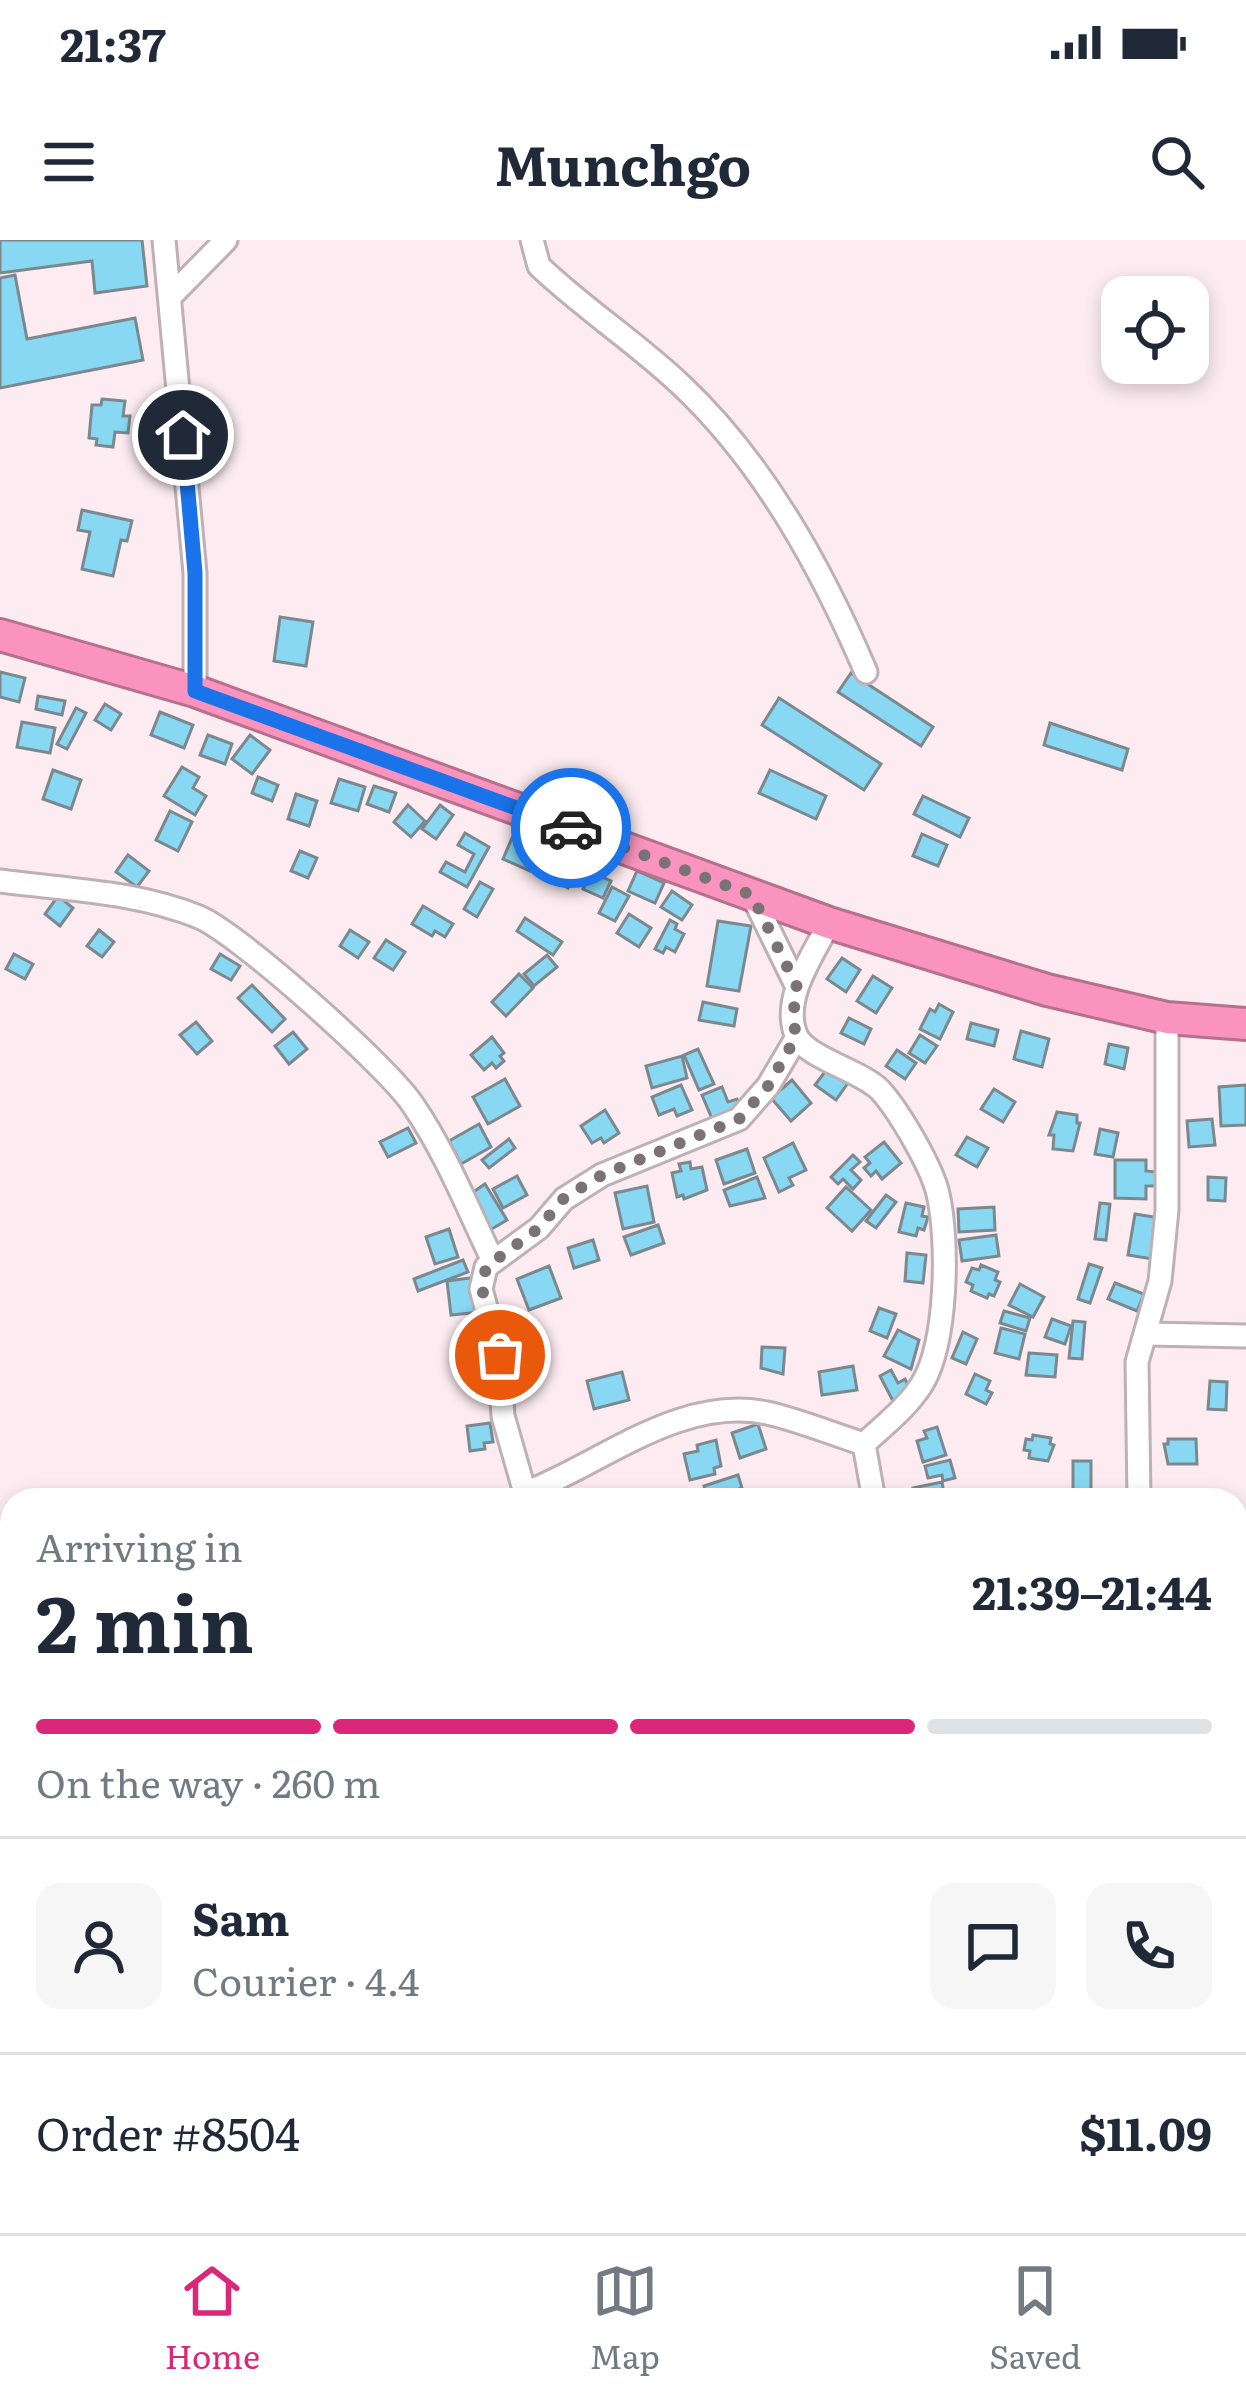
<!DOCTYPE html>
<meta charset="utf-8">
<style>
body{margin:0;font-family:Literata,serif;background:#f6f6f7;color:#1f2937;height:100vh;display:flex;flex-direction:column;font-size:45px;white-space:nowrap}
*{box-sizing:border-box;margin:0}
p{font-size:39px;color:#747a83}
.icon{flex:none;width:66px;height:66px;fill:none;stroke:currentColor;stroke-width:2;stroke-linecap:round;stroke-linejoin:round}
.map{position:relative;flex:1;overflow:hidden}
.panel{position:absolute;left:0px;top:1248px;width:1248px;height:747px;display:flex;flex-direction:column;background:#fff;border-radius:36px 36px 0 0;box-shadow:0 6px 18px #0003}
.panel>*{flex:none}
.tools{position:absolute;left:1101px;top:36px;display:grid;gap:24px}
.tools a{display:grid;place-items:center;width:108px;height:108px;border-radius:24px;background:#fff;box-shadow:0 6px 18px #0003;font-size:60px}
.pin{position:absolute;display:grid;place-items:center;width:102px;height:102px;color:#fff;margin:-51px;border:6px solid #fff;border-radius:50%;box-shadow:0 3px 12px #0007}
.courier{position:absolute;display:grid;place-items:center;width:120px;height:120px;margin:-60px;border:9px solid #1a73e8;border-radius:50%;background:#fff;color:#222;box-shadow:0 3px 15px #0007}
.headline em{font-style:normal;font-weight:700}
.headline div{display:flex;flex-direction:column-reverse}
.headline{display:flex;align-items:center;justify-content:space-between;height:204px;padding:0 36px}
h1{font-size:78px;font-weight:700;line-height:90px}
.bar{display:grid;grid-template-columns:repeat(4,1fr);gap:18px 12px;align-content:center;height:144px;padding:0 36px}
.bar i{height:15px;border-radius:9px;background:#e0e1e3}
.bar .on{background:#db2777}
.bar p{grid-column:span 4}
.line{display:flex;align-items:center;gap:30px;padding:0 36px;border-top:3px solid #e0e1e3}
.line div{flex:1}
.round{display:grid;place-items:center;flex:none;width:126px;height:126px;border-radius:24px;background:#f6f6f7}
.status{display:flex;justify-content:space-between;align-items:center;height:84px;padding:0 60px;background:#fff;direction:ltr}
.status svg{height:33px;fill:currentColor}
header{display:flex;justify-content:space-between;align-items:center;height:156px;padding:0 36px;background:#fff;font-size:54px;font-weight:700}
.dock{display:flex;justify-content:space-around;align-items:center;height:168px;border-top:3px solid #e0e1e3;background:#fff;font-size:33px;color:#747a83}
.dock a{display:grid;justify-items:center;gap:6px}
.dock .on{color:#db2777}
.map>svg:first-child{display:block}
.building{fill:#88d8f3;stroke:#7b898e;stroke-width:3}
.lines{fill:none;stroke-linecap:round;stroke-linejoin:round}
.minor-casing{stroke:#bfb0b5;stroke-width:27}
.highway-casing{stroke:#b5708c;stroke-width:36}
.minor{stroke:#fff;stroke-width:21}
.highway{stroke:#fa93bd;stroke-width:30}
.done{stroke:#7b7275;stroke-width:12;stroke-dasharray:0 21.6}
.route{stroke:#1a73e8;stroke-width:15}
</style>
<div class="status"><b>21:37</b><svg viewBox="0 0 49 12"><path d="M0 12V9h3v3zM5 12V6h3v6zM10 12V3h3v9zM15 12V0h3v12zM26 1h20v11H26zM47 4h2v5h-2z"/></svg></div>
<header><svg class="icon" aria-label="menu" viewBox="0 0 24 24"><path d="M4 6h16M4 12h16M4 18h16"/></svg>Munchgo<svg class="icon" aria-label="search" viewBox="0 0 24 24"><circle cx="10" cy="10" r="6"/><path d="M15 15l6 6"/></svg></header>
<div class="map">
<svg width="1246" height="1993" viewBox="0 0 1246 1993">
<rect width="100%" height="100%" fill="#fcecf1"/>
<g class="building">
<polygon points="0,0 142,0 147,46 95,53 92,21 0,33"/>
<polygon points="15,35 27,99 135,78 143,120 0,148 0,38"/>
<polygon points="102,159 125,161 123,176 130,176 128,193 115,192 113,207 96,205 97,199 89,198 92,165 101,165"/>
<polygon points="82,270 132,281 127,301 121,300 113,336 82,329 90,292 78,290"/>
<polygon points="280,377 313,382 306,426 274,421"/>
<polygon points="0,432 25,438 19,462 0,457"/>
<polygon points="851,433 933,487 921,506 838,452"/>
<polygon points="38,456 65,461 62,475 36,469"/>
<polygon points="779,458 881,524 864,550 762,485"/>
<polygon points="105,464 121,474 111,490 95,480"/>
<polygon points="76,468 86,473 67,509 57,504"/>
<polygon points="160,472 193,485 184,508 151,495"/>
<polygon points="22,482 55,488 50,513 17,507"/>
<polygon points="1050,483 1128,509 1122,530 1044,505"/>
<polygon points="208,495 232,504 225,524 200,515"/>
<polygon points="250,495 270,510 252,534 232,519"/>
<polygon points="182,527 199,537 193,548 206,556 195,575 164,556"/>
<polygon points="53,530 81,540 71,569 43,559"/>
<polygon points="770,530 826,556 816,579 759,553"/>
<polygon points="258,537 278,545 272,561 252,553"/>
<polygon points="339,539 365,547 358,571 331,563"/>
<polygon points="374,546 396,553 389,572 367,564"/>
<polygon points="296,554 317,561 309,586 288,579"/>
<polygon points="923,556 969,578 960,597 914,574"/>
<polygon points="408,565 425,581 411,597 394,582"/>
<polygon points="440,565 453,575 436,599 422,589"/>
<polygon points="170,571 192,582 178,611 156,600"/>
<polygon points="465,593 489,607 467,647 440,632 446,622 465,632 474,614 458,605"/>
<polygon points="922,594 947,605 938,626 913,616"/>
<polygon points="512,598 539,610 530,631 503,619"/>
<polygon points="300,611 317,618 308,638 291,631"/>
<polygon points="128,615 149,631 137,647 116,632"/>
<polygon points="556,615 579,628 568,648 545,635"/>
<polygon points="637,631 664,643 655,663 628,651"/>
<polygon points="591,632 611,641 603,658 583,649"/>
<polygon points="480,642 493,649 477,677 464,669"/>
<polygon points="612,647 629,656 615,681 599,673"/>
<polygon points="672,651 692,665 682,680 661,667"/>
<polygon points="58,656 73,668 60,686 45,674"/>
<polygon points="423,666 453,684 445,697 435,691 432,696 412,684"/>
<polygon points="629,674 651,688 639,707 617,693"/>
<polygon points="525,678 562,702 553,715 517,691"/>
<polygon points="670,680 677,684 675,689 684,694 675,712 666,707 663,713 655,709"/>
<polygon points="718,681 751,686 739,751 707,746"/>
<polygon points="99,690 114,702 102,717 87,706"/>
<polygon points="350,690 369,702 358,718 340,706"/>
<polygon points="386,700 405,712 393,730 374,718"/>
<polygon points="14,714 33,724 25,739 6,729"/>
<polygon points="220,714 240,726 231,740 211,729"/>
<polygon points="547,715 557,727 534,746 524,734"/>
<polygon points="842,718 860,730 846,752 827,739"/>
<polygon points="519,734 533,748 506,776 492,762"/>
<polygon points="873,736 892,748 876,773 857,761"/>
<polygon points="252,745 285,779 272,792 238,758"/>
<polygon points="703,762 737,769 734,786 699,780"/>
<polygon points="939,764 953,772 940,799 920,789 930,769 935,772"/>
<polygon points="849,778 871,789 864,804 841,793"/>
<polygon points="196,782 212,801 197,814 180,795"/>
<polygon points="971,783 998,790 994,806 967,799"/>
<polygon points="1021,791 1049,799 1042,827 1014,819"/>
<polygon points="293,792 307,809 289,824 275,806"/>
<polygon points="920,795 937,806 925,823 909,813"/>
<polygon points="492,797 504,813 500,816 504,821 496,828 492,823 484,830 471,815"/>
<polygon points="1109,804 1128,808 1124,829 1105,824"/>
<polygon points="698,809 714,844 699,850 684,815"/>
<polygon points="897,810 916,823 905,839 886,826"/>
<polygon points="682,816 687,838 652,848 646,826"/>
<polygon points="827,829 848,843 836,860 815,845"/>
<polygon points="505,839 520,866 488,884 473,857"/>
<polygon points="792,840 811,863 791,881 771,858"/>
<polygon points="681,845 692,870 677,876 674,869 659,875 652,857"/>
<polygon points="1246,845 1246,885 1221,886 1219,847"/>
<polygon points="722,847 728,862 737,859 741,869 713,881 702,855"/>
<polygon points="994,849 1015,862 1003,882 981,869"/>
<polygon points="605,870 619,893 604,903 601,898 592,903 581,886"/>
<polygon points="1057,872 1077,875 1077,883 1080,883 1073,911 1053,909 1054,895 1049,895"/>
<polygon points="1212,879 1215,905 1189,907 1187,881"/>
<polygon points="479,884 491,907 461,924 449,901"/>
<polygon points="408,888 416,903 388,917 380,902"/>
<polygon points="1100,889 1118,893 1113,917 1095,914"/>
<polygon points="967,897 988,908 977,927 956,915"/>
<polygon points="509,899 515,908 489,928 482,920"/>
<polygon points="884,902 901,923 882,939 876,931 871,936 864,928 870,923 865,917"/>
<polygon points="793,903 806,930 789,938 793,945 779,952 764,918"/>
<polygon points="747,909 755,933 724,944 716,920"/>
<polygon points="853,915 860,922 851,930 861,940 853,949 843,939 838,944 831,937"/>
<polygon points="1115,920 1146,920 1146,931 1157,932 1157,946 1146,946 1146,959 1115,958"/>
<polygon points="690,922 691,929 702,927 707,950 684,959 683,955 677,957 672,933 681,931 679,924"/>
<polygon points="517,936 527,955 503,968 493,949"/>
<polygon points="757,937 765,958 730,966 724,950"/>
<polygon points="1208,937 1226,938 1225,961 1208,960"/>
<polygon points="485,944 507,980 490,990 469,955"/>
<polygon points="647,946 654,982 623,989 615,953"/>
<polygon points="846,947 871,970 852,991 827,968"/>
<polygon points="886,955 896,962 876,988 866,981"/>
<polygon points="906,963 924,967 922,976 928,977 924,990 918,988 916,996 899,992"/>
<polygon points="1100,963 1110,964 1106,1000 1095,999"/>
<polygon points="994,967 995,990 959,992 958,969"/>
<polygon points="1135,974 1160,978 1153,1019 1128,1015"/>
<polygon points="658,985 664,1003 631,1015 624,997"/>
<polygon points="449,989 458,1017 435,1024 426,997"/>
<polygon points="996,995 999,1016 962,1021 959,1000"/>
<polygon points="593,1000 599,1020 574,1028 568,1008"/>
<polygon points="907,1013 926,1015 923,1043 905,1041"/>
<polygon points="463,1020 468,1032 418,1051 414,1039"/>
<polygon points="1089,1024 1102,1028 1090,1063 1078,1059"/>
<polygon points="981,1025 998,1032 995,1040 1000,1042 994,1056 989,1054 987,1058 971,1051 973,1045 966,1042 972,1028 979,1030"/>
<polygon points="549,1026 561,1058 529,1070 517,1039"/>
<polygon points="470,1038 481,1072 451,1075 447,1041"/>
<polygon points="1115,1043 1144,1054 1137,1071 1108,1059"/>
<polygon points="1020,1044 1044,1057 1033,1077 1009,1065"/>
<polygon points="879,1068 896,1074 887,1098 870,1091"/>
<polygon points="1004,1071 1030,1078 1026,1091 1000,1083"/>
<polygon points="1052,1079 1071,1086 1065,1104 1045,1097"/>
<polygon points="1073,1081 1085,1082 1082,1119 1069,1118"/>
<polygon points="1001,1088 1025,1094 1019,1119 995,1113"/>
<polygon points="898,1090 919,1100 911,1129 884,1116"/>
<polygon points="963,1092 977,1099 966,1124 952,1118"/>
<polygon points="762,1107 785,1108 783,1134 761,1128"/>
<polygon points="1029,1113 1057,1115 1055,1137 1026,1135"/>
<polygon points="853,1126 857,1150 822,1155 819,1132"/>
<polygon points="891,1130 898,1143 905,1139 912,1153 894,1163 880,1136"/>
<polygon points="622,1132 629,1160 594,1169 587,1141"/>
<polygon points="975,1134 990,1141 986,1150 992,1153 986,1164 966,1154"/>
<polygon points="1210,1141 1227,1142 1226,1170 1208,1169"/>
<polygon points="490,1183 493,1202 484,1203 485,1209 470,1211 467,1186"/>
<polygon points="758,1184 766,1209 740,1218 732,1193"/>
<polygon points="937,1187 946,1215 923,1222 917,1201 927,1198 924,1191"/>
<polygon points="1033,1195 1051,1198 1050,1204 1054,1205 1048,1221 1029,1218 1030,1211 1024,1210 1026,1199 1032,1200"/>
<polygon points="1168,1199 1196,1199 1197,1224 1168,1224 1164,1204 1168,1204"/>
<polygon points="716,1200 721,1226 714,1228 715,1234 690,1240 684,1214 698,1211 697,1205"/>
<polygon points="950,1220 955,1238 943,1241 942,1235 928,1238 925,1226"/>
<rect x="1073" y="1221" width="18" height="32"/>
<polygon points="738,1235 742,1248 708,1259 704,1246"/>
<polygon points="942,1242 945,1260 915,1260 913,1248"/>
</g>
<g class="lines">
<defs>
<g id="minor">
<polyline points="164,0 195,333 195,451"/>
<path d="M532,0L539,26C584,69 637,103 681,145C764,223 822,329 866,432"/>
<polyline points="170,57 226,0"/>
<path d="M0,641C67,650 135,651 199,677C238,693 389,828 413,865C446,913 468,969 493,1021"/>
<polyline points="752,655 797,747"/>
<path d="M829,683C814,714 781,758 796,795C806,818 860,830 880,850C899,871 932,927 938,954C949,1002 947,1103 922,1144C907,1168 884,1185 864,1204L874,1260"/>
<polyline points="1148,1094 1246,1096"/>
<path d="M525,1253C601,1224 680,1155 767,1173C799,1180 832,1194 864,1204"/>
<polyline points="527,1260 503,1176 499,1115 481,1049 486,1027 539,988 564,959 602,935 739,879 768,846 797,797"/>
<polyline points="1139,1260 1137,1122 1160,1041 1167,970 1167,778"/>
<polyline points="1236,1484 1246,1494"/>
<polyline points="1236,1557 1246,1552"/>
<polyline points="1236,1864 1246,1861"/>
<polyline points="1188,1983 1203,1993"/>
<polyline points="630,1993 644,1983"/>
<polyline points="942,1993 948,1983"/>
</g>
<polyline id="highway" points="0,395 195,451 829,683 1047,750 1167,778 1246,784"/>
</defs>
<use href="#minor" class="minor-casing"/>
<use href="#highway" class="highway-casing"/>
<use href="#minor" class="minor"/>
<use href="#highway" class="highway"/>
</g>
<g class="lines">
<polyline class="done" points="500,1115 482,1049 486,1027 539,988 564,958 602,935 739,879 768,846 796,797 793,776 797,747 752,655 571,588"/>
<polyline class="route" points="183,195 195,333 195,451 571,588"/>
</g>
</svg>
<div class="tools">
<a><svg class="icon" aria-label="locate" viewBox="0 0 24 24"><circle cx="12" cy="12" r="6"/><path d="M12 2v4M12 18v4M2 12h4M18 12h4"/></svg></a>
</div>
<div class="pin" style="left:500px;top:1115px;background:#ea580c"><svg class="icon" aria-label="bag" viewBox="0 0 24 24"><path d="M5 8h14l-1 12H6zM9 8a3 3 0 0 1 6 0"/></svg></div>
<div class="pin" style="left:183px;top:195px;background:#1f2937"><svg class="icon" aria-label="home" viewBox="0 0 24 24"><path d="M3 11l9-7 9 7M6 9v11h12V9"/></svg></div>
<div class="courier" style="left:571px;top:588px"><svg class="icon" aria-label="car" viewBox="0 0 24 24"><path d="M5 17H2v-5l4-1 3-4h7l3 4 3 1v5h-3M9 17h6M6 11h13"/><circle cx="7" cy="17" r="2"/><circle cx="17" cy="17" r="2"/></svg></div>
<section class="panel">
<div class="headline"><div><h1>2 min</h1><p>Arriving in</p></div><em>21:39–21:44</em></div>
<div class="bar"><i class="on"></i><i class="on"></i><i class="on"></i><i></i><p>On the way · 260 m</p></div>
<div class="line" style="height:216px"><a class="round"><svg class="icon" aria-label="person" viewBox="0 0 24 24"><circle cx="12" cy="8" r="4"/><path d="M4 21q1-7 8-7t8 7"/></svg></a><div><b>Sam</b><p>Courier · 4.4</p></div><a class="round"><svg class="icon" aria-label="chat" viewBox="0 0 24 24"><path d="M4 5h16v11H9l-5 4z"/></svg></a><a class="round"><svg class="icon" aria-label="phone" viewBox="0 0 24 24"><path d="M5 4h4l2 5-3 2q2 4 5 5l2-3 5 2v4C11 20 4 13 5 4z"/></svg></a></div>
<div class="line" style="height:156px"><div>Order #8504</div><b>$11.09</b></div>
</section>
</div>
<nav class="dock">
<a class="on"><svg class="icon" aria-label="home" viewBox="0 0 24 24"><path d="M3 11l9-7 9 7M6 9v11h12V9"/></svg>Home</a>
<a><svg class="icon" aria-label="map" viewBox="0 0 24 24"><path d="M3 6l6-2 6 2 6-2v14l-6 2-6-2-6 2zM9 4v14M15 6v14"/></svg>Map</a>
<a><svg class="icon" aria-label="saved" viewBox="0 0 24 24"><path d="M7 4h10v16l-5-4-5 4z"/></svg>Saved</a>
</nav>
